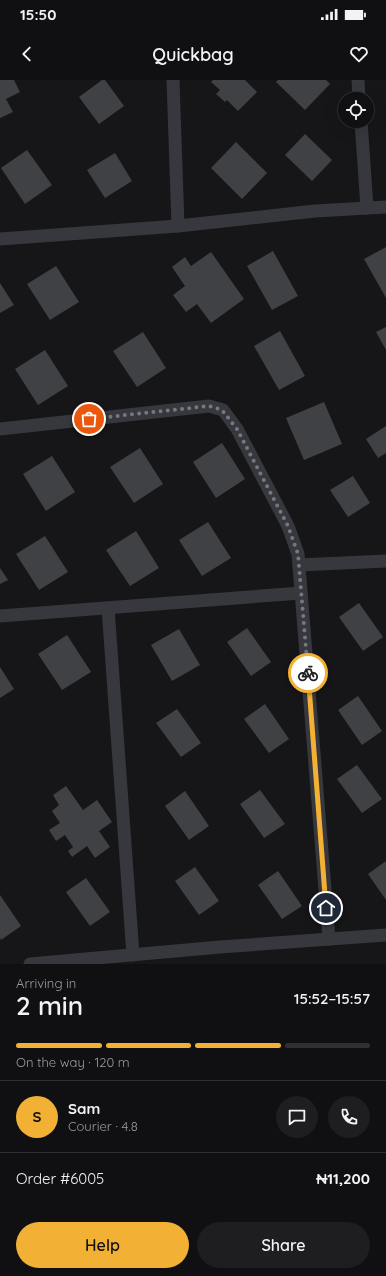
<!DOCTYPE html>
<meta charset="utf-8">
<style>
body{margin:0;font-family:Quicksand,sans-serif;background:#1e1e20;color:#f1f3f6;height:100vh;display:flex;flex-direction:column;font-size:15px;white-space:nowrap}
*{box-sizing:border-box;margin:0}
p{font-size:13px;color:#9c9d9f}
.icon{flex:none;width:22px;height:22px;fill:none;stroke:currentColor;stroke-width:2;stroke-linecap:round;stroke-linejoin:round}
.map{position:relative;height:884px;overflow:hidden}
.drawer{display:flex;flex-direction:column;background:#101012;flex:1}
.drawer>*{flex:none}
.buttons{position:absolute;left:338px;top:12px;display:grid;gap:8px}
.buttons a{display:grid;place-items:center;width:36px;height:36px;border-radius:50%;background:#101012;box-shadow:0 4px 16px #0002,0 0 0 1px #303032;font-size:20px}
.pin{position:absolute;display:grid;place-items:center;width:34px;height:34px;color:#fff;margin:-17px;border:2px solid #fff;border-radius:50%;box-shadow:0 1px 4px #0007}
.courier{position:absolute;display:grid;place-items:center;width:40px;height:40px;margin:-20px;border:3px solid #f2b134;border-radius:50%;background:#fff;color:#222;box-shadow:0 1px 5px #0007}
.headline em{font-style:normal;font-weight:600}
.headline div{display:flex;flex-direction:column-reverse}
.headline{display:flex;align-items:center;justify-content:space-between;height:68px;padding:0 16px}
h1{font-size:26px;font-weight:600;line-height:30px}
.bar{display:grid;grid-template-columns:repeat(4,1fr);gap:6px 4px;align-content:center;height:48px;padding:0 16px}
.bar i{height:5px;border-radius:3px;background:#303032}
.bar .selected{background:#f2b134}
.bar p{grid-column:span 4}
.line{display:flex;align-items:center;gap:10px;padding:0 16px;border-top:1px solid #303032}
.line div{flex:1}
.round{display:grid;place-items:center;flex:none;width:42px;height:42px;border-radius:21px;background:#1e1e20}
.primary-button{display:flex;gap:8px;margin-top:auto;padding:8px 16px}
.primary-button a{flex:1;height:46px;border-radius:24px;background:#f2b134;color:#111;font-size:16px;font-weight:600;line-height:46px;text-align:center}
.primary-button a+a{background:#1e1e20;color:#f1f3f6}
.status{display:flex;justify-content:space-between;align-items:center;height:28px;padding:0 20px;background:#101012;direction:ltr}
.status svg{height:11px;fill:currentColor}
header{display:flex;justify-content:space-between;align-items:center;height:52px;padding:0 16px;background:#101012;font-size:18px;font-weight:600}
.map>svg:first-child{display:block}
.building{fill:#404145}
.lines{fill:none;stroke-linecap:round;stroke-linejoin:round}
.street{stroke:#37383d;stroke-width:13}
.done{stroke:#757880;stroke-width:4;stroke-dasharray:0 7.2}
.route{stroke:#f2b134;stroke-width:5}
</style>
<div class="status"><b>15:50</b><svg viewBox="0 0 49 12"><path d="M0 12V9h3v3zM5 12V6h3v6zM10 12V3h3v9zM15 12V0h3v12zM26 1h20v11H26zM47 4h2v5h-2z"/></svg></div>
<header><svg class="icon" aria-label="back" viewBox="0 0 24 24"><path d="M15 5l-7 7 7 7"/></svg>Quickbag<svg class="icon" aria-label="heart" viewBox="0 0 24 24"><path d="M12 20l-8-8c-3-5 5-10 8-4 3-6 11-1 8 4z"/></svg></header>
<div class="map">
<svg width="386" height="884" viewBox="0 0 386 884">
<rect width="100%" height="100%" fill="#161618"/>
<g class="building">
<polygon points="0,0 14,0 20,12 6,19 13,32 0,38"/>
<polygon points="102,0 105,0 124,26 99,44 79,17"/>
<polygon points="213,0 245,0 257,12 238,31 227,20 225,22 216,14 220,10 211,2"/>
<polygon points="278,0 326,0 330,4 305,30 276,2"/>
<polygon points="305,54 332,80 312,101 285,75"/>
<polygon points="236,62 267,93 242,119 211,88"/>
<polygon points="27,70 52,105 25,124 1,88"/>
<polygon points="115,73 132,101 105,118 87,90"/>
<polygon points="386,167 386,218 364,179"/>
<polygon points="273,171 298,216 272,230 247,186"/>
<polygon points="211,172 244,219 211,243 197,224 186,232 173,215 185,206 172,187 185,177 191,186"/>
<polygon points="56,186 79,222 50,240 27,204"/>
<polygon points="0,203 14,225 0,233"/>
<polygon points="386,247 386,270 376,252"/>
<polygon points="280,251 305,296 279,310 254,266"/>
<polygon points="143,252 166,288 137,307 113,271"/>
<polygon points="45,270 68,306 38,325 15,289"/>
<polygon points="324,322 342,364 304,380 286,338"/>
<polygon points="386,346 386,373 378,378 366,359"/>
<polygon points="222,363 245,399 216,418 193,382"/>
<polygon points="140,368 163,404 134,423 110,387"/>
<polygon points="52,376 75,412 46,431 23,394"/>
<polygon points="353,396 370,423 348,437 330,410"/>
<polygon points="208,442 231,478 202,496 179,460"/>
<polygon points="136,451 159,488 130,506 106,470"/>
<polygon points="45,456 68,492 39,510 16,474"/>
<polygon points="0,488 8,500 0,504"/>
<polygon points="359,523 383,557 363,571 339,537"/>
<polygon points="247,548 271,582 251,596 227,562"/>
<polygon points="179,549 200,585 172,601 151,565"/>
<polygon points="67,555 91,592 62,610 38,574"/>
<polygon points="0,587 14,609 0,618"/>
<polygon points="358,616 382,651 362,665 338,630"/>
<polygon points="265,624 289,659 269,673 244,639"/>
<polygon points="177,629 201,663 181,677 156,643"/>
<polygon points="357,685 382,719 362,733 337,699"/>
<polygon points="66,706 83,730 97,720 112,742 99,751 110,767 95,778 87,766 72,777 68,771 73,767 65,755 56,761 49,750 60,743 52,731 59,725 53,715"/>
<polygon points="260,710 285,744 264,758 240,724"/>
<polygon points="185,711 209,746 189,760 165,726"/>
<polygon points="386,781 386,820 368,794"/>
<polygon points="195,787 219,821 199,835 175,801"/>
<polygon points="278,791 302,826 282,839 258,805"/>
<polygon points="86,798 110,832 90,846 66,812"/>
<polygon points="0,815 21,846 1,860 0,858"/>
</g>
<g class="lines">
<g class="street">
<polyline points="173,0 178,146"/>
<polyline points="358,0 359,19"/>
<polyline points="361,41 367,128"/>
<polyline points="0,159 178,146 315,131 386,127"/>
<polyline points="0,349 209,326 223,330 237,349 288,446 298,474 329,859"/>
<polyline points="299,485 386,481"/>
<polyline points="108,528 133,875"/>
<polyline points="0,536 301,513"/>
<polyline points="30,884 220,867 386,855"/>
</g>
</g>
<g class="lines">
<polyline class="done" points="89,339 209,326 222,330 237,349 288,446 298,474 308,593"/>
<polyline class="route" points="308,593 326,828"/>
</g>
</svg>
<div class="buttons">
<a><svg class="icon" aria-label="locate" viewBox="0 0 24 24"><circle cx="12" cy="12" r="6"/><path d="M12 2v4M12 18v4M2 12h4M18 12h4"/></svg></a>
</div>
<div class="pin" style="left:89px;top:339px;background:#ea580c"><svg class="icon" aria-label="bag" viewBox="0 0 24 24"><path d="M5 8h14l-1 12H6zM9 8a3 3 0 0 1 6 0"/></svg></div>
<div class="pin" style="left:326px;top:828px;background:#1f2937"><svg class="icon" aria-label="home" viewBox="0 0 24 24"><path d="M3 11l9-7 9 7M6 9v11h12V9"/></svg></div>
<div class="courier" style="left:308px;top:593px"><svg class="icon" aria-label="bike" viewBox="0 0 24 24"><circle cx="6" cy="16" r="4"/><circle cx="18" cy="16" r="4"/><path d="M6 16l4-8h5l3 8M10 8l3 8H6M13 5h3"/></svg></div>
</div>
<section class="drawer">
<div class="headline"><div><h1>2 min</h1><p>Arriving in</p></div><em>15:52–15:57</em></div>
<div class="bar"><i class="selected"></i><i class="selected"></i><i class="selected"></i><i></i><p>On the way · 120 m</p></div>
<div class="line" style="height:72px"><b class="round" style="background:#f2b134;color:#111">S</b><div><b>Sam</b><p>Courier · 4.8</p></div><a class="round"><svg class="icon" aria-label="chat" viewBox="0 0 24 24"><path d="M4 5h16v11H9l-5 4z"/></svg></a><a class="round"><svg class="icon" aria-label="phone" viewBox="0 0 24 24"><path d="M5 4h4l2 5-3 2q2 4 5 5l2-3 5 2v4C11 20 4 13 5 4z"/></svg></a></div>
<div class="line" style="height:52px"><div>Order #6005</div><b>₦11,200</b></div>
<div class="primary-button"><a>Help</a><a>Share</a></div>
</section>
